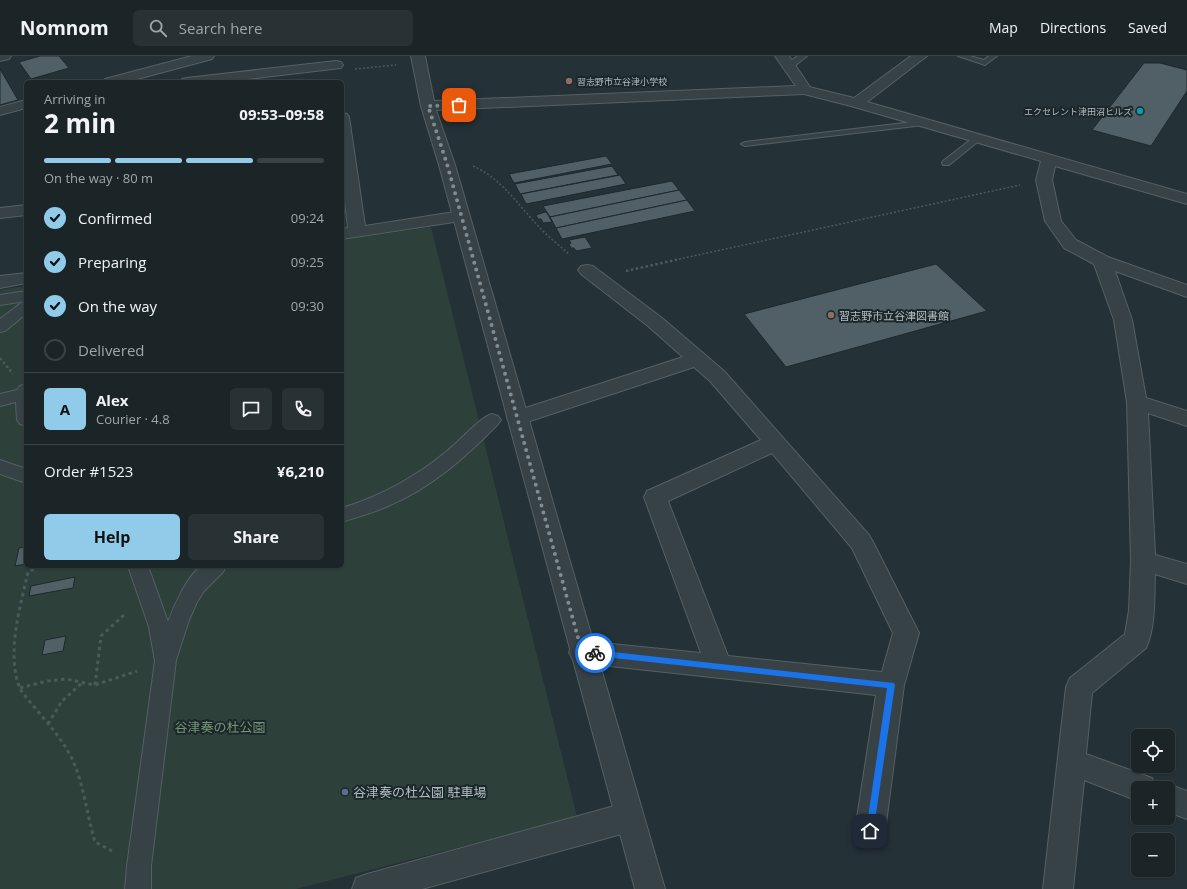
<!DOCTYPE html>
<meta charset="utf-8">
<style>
body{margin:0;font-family:"Open Sans","Noto Sans JP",sans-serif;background:#283134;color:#f1f3f6;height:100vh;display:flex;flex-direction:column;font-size:15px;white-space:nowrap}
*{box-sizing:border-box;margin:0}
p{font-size:13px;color:#a0a5a8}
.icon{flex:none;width:22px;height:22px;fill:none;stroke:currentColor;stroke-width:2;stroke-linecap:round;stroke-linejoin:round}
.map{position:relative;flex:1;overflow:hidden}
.sheet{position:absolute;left:24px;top:24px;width:320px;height:488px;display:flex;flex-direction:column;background:#1b2528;border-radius:6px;box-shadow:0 1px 3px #0004,0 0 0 1px #394245}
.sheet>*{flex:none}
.buttons{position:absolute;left:1131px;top:673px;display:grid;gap:8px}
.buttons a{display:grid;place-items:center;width:44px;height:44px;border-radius:6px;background:#1b2528;box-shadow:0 1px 3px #0004,0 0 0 1px #394245;font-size:20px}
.pin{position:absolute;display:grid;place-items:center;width:34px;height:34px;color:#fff;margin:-17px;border-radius:8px;box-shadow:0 2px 6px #0006}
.courier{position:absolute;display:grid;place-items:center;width:40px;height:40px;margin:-20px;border:3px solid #1a73e8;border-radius:50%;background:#fff;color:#222;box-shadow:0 1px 5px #0007}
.summary em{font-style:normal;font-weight:700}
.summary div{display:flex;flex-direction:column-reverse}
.summary{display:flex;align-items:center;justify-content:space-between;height:68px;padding:0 20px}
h1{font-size:26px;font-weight:700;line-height:30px}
.bar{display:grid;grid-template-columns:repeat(4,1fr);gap:6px 4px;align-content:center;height:48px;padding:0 20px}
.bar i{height:5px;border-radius:3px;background:#394245}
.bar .on{background:#90ccea}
.bar p{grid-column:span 4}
.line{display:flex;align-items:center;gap:10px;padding:0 20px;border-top:1px solid #394245}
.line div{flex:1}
.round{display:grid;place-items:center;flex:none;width:42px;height:42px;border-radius:6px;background:#283134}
ol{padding:0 20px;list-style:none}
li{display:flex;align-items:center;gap:12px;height:44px}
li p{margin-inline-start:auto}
li .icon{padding:4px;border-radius:50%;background:#90ccea;color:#111;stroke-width:4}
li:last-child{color:#a0a5a8}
li i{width:22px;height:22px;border:2px solid #394245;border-radius:50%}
.button{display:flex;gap:8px;margin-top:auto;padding:8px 20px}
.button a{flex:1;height:46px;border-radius:6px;background:#90ccea;color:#111;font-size:16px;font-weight:700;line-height:46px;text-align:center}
.button a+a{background:#283134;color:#f1f3f6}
header{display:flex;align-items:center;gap:24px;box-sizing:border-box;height:56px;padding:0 20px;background:#1b2528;border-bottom:1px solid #394245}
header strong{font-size:19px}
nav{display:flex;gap:22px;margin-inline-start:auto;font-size:14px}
.search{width:280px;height:36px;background:#283134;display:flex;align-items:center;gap:10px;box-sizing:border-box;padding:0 14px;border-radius:6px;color:#a0a5a8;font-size:15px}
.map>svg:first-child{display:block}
.green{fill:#2d403a}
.building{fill:#516066;stroke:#1e292d}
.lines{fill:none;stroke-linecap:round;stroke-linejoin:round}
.service-casing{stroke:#556064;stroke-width:2}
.pedestrian-casing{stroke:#556064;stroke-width:2}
.minor-casing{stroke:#556064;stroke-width:2}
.tertiary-casing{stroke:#556064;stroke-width:2}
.path-far2{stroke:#4a5b58;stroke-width:1.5;stroke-dasharray:2 2;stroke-linecap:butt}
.path-far1{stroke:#4a5b58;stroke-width:2.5;stroke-dasharray:2.5 2.5;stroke-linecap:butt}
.path{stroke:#4a5b58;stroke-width:3;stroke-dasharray:3.5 3.5;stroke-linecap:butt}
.service{fill:#374247;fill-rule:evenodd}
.pedestrian{fill:#374247;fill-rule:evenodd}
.minor{fill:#374247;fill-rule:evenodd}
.tertiary{fill:#374247;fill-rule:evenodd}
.route{fill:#1a73e8}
.done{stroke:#808c92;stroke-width:4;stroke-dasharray:0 7.2}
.education-dot{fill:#8d6e63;stroke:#1c272b;stroke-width:1.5}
.culture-dot{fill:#0f9aa8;stroke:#1c272b;stroke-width:1.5}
.service-dot{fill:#5c6f8a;stroke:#1c272b;stroke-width:1.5}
.labels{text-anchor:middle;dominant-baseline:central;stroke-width:4;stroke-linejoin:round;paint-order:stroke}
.far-poi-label{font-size:9px;fill:#b2bdc3;stroke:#1c272b;text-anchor:start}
.poi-label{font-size:11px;fill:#b2bdc3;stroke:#1c272b;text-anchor:start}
.near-park-label{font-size:13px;fill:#759673;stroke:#1c272b}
.near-poi-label{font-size:13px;fill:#b2bdc3;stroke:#1c272b;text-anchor:start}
</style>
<header>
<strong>Nomnom</strong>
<div class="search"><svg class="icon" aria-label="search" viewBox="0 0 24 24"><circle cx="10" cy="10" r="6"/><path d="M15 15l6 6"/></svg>Search here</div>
<nav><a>Map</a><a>Directions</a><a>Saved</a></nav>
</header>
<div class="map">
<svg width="1187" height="833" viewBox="0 0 1187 833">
<rect width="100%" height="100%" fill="#243136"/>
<polygon class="green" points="431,171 577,761 296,833 0,833 0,234 26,230 26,510 342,510 342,184"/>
<g class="building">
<polygon points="40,0 59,0 69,12 31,23 19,6"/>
<polygon points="1144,7 1160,7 1187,14 1187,35 1151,90 1092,74"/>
<polygon points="0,13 18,44 0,49"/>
<polygon points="606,100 612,108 514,127 509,118"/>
<polygon points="612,110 618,119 520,138 515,128"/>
<polygon points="620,119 626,128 526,148 521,138"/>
<polygon points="672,125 679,134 550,161 543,150"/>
<polygon points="679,134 687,144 556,172 550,161"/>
<polygon points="687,144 695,155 562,183 556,172"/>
<polygon points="545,156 547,157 552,166 543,167 541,163 538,163 536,159"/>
<polygon points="585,181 592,192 576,195 574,192 571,192 569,188 571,187 569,184"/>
<polygon points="936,208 987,255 786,311 744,258"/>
<polygon points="26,491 26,508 15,510 19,492"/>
<polygon points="75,521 73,532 29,540 31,530"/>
<polygon points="66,580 63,595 42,599 45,584"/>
</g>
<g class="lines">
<defs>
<g id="service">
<polygon points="798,0 807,0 792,12 786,12 786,8"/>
<polygon points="958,0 970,0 984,4 989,0 997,0 985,9"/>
<polygon points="921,65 924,65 924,69 745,90 741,88 745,86"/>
<polygon points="974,81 980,81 981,83 949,109 943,109 942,107 943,105"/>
</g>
<g id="pedestrian">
<polygon points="26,235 26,245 0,249 0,239"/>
<polygon points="26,245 26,258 5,275 0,276 0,263 21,247"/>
<polygon points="26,328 26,370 20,368 17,364 16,346 0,350 0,338 17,334 20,330"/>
<path d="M492,358L498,360L501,364L498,368C466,401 431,432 388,450C373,457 357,461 342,466V452C381,440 416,421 447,395C459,386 480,361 492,358Z"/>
<polygon points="0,404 26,413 26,427 0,418"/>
<path d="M128,510H148L168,566C173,552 188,518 201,511C207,508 219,510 226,510L223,516L204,535L197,546L189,564L176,604L151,810V833H125L127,810L155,605L149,571Z"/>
</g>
<g id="minor">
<polygon points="192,0 214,0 212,3 126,26 103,26 105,23"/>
<path d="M911,0H927L867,46L1187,138V148L1055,110L1052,124L1061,165L1076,184L1108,201L1187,229V241L1115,215L1132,264L1146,342L1187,355V370L1148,357L1155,499L1187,508V528L1155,518C1154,542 1156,570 1146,592L1092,637L1086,698L1152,722L1156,732H1138V745L1084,724L1073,833H1043L1066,631L1070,622L1125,578L1129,554L1131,505L1127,346L1114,264L1094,208L1064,192L1045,165L1036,124L1041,105L851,50L800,37L798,34L800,31L805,30L854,42Z"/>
<polygon points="336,5 341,6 343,9 341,12 223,26 180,26 182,23 187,22"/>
<polygon points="26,44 26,52 0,59 0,51"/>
<polygon points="342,57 347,58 349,61 365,170 461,155 467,156 469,160 467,164 342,183 342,173 348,172 342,121"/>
<polygon points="26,149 26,159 0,162 0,152"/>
<path d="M587,209L593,210L662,262L724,315L869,479L873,486L919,577L904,629L885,775L880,785L870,790L860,785L855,775L876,639L582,607L573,604L569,596L573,588L582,585L701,597L644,441L647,435L761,384L710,325L694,311L524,367L517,369L510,367L507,362L510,357L683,301L648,270L581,218L578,214L581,210ZM772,397L852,492L893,577L882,616L728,600L668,445Z"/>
<polygon points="26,217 26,227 0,232 0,220"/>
<polygon points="1168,728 1187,735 1187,763 1168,756 1168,732 1158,732"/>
<polygon points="629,746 639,751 644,761 639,771 629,776 422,833 352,833 356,822 367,818"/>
</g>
<g id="tertiary">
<polygon points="0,0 11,0 9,3 0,5"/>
<polygon points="411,0 425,0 434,45 796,30 775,0 789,0 812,34 810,37 805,38 436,54 455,109 665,833 635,833 439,109 421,50"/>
</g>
</defs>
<use href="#service" class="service-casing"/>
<use href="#pedestrian" class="pedestrian-casing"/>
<use href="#minor" class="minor-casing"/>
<use href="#tertiary" class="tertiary-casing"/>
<g class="path-far2">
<polyline points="355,13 396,9"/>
<path d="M473,110C503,123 520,152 542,174C551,183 561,191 570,199"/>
<polyline points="675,204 1020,129"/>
</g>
<g class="path-far1">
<polyline points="626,215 680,203"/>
<polyline points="0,302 13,318"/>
</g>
<g class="path">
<path d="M40,510L28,516C20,552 6,597 20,633C37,657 61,678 73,705C84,729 87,760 95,786L112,795"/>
<polyline points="95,629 101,580 126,557"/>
<polyline points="20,632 47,625 66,623 95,629 137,615"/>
<polyline points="48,668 62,645 82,627"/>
</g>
<use href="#service" class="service"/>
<use href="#pedestrian" class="pedestrian"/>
<use href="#minor" class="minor"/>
<use href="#tertiary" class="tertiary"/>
</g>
<polygon class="route" points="595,594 894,627 895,629 873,778 870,779 867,778 866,775 887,632 595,600 591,597"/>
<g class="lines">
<polyline class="done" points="459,49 428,50 447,108 582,596 595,597"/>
</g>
<g class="education-dot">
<circle cx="569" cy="25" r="4"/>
<circle cx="831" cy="259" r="4"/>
</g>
<circle class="culture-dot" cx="1140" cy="55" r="4"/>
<circle class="service-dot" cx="345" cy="736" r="4"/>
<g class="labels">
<g class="far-poi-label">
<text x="577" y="25">習志野市立谷津小学校</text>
<text x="1132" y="55" text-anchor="end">エクセレント津田沼ヒルズ</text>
</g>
<g class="poi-label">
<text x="839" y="259">習志野市立谷津図書館</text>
</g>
<g class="near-park-label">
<text x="220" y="671">谷津奏の杜公園</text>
</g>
<g class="near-poi-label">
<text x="353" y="736">谷津奏の杜公園 駐車場</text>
</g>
</g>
</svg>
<div class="buttons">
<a><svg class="icon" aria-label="locate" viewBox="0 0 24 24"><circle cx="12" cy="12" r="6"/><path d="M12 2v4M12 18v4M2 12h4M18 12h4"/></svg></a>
<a>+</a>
<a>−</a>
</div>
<div class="pin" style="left:459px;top:49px;background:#ea580c"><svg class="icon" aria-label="bag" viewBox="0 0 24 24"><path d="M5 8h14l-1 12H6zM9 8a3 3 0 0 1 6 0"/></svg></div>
<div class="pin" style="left:870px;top:775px;background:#1f2937"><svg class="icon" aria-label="home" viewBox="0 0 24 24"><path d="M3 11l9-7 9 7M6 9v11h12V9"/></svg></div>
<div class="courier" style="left:595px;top:597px"><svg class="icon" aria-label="bike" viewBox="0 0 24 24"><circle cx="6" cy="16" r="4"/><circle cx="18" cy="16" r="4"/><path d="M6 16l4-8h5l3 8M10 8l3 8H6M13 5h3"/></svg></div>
<section class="sheet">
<div class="summary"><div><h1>2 min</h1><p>Arriving in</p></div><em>09:53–09:58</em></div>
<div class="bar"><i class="on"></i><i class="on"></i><i class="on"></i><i></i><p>On the way · 80 m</p></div>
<ol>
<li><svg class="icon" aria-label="check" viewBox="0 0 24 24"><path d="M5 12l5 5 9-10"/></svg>Confirmed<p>09:24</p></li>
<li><svg class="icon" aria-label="check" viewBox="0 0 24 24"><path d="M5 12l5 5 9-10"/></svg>Preparing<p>09:25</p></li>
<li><svg class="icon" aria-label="check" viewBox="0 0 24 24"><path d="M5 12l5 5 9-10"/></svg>On the way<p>09:30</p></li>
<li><i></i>Delivered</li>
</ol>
<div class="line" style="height:72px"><b class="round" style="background:#90ccea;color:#111">A</b><div><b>Alex</b><p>Courier · 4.8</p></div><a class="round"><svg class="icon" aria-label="chat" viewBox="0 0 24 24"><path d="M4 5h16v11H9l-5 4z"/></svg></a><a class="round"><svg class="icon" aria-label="phone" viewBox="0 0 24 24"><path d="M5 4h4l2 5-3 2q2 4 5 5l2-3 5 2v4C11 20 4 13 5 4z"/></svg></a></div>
<div class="line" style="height:52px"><div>Order #1523</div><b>¥6,210</b></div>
<div class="button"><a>Help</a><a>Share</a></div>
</section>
</div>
